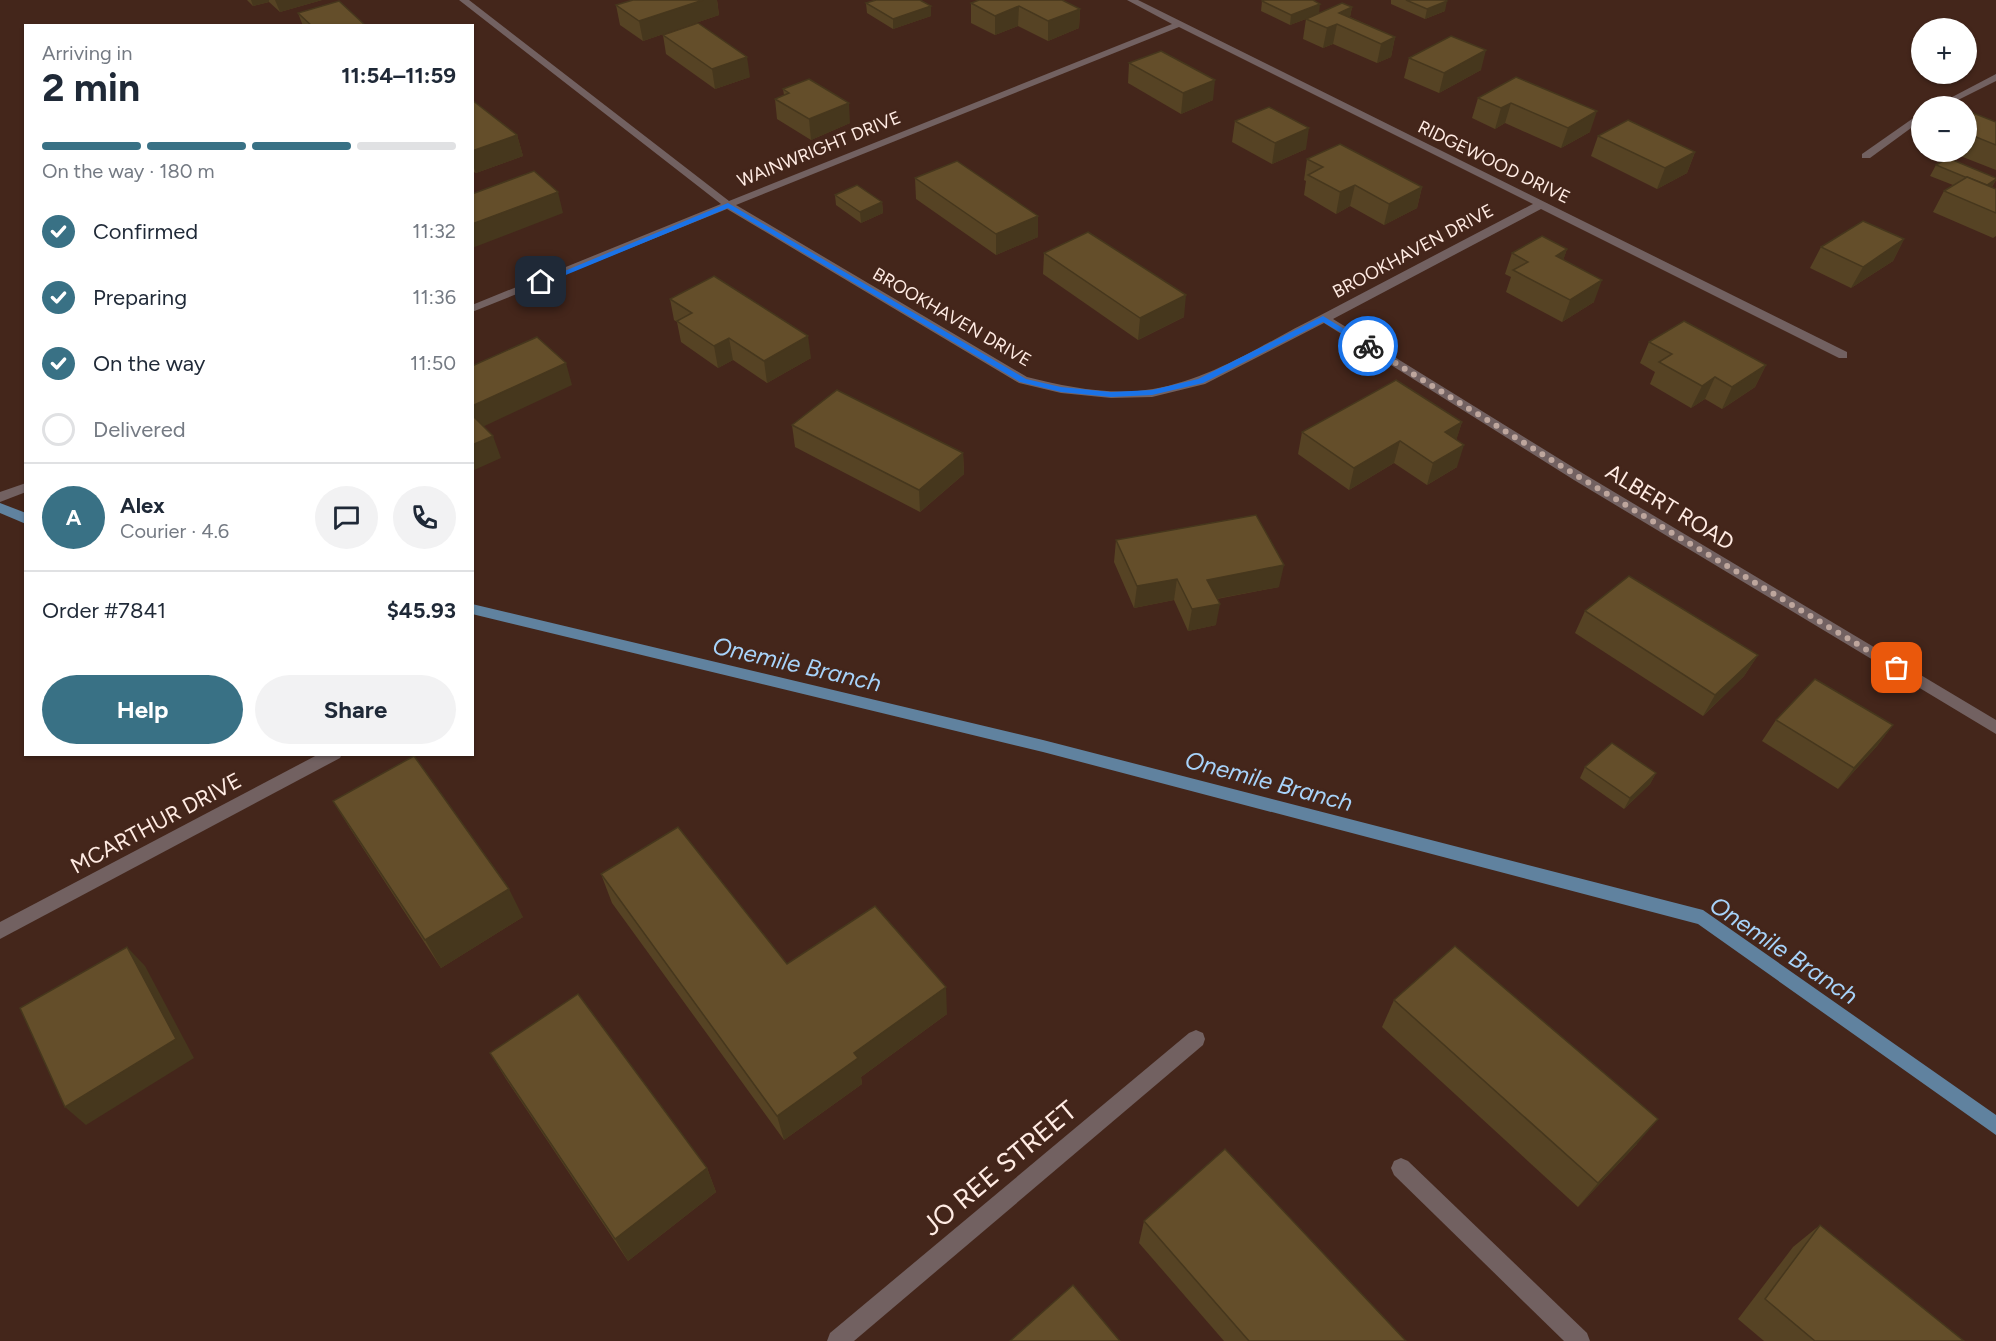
<!DOCTYPE html>
<meta charset="utf-8">
<style>
body{margin:0;font-family:Figtree,sans-serif;background:#f2f2f3;color:#1f2937;height:100vh;display:flex;flex-direction:column;font-size:22px;white-space:nowrap}
*{box-sizing:border-box;margin:0}
p{font-size:20px;color:#747a83}
.icon{flex:none;width:33px;height:33px;fill:none;stroke:currentColor;stroke-width:2;stroke-linecap:round;stroke-linejoin:round}
.map{position:relative;flex:1;overflow:hidden}
.drawer{position:absolute;left:24px;top:24px;width:450px;height:732px;display:flex;flex-direction:column;background:#fff;border-radius:0px;box-shadow:0 2px 4px #0004}
.drawer>*{flex:none}
.fabs{position:absolute;left:1911px;top:18px;display:grid;gap:12px}
.fabs a{display:grid;place-items:center;width:66px;height:66px;border-radius:50%;background:#fff;box-shadow:0 2px 4px #0004;font-size:30px}
.pin{position:absolute;display:grid;place-items:center;width:51px;height:51px;color:#fff;margin:-26px;border-radius:12px;box-shadow:0 3px 9px #0006}
.courier{position:absolute;display:grid;place-items:center;width:60px;height:60px;margin:-30px;border:4px solid #1a73e8;border-radius:50%;background:#fff;color:#222;box-shadow:0 2px 8px #0007}
.summary em{font-style:normal;font-weight:700}
.summary div{display:flex;flex-direction:column-reverse}
.summary{display:flex;align-items:center;justify-content:space-between;height:102px;padding:0 18px}
h1{font-size:39px;font-weight:700;line-height:45px}
.bar{display:grid;grid-template-columns:repeat(4,1fr);gap:9px 6px;align-content:center;height:72px;padding:0 18px}
.bar i{height:8px;border-radius:4px;background:#e0e1e3}
.bar .on{background:#397185}
.bar p{grid-column:span 4}
.line{display:flex;align-items:center;gap:15px;padding:0 18px;border-top:2px solid #e0e1e3}
.line div{flex:1}
.round{display:grid;place-items:center;flex:none;width:63px;height:63px;border-radius:32px;background:#f2f2f3}
ol{padding:0 18px;list-style:none}
li{display:flex;align-items:center;gap:18px;height:66px}
li p{margin-inline-start:auto}
li .icon{padding:6px;border-radius:50%;background:#397185;color:#fff;stroke-width:4}
li:last-child{color:#747a83}
li i{width:33px;height:33px;border:3px solid #e0e1e3;border-radius:50%}
.primary-button{display:flex;gap:12px;margin-top:auto;padding:12px 18px}
.primary-button a{flex:1;height:69px;border-radius:36px;background:#397185;color:#fff;font-size:24px;font-weight:700;line-height:69px;text-align:center}
.primary-button a+a{background:#f2f2f3;color:#1f2937}
.map>svg:first-child{display:block}
.lines{fill:none;stroke-linecap:round;stroke-linejoin:round}
.stream{fill:#60829f;fill-rule:evenodd}
.lane{fill:#726161;fill-rule:evenodd}
.street{fill:#726161;fill-rule:evenodd}
.wall{fill:#564324}
.shaded-wall{fill:#46371d}
.building{fill:#644e2a;stroke:#46371d;stroke-width:1.5}
.route{fill:#1a73e8}
.done{stroke:#bea69d;stroke-width:6;stroke-dasharray:0 10.8}
.labels{text-anchor:middle;dominant-baseline:central;stroke-width:5;stroke-linejoin:round;paint-order:stroke}
.far-street-label{font-size:18px;fill:#ffebe3;stroke:#44261b}
.street-label{font-size:22px;fill:#ffebe3;stroke:#44261b}
.water-label{font-size:24px;font-style:italic;fill:#a7d3fa;stroke:#44261b}
.near-street-label{font-size:27px;fill:#ffebe3;stroke:#44261b}
</style>
<div class="map">
<svg width="1996" height="1341" viewBox="0 0 1996 1341">
<rect width="100%" height="100%" fill="#44261b"/>
<g class="lines">
<g class="stream">
<polygon points="0,503 26,513 26,524 0,513"/>
<polygon points="472,604 1043,740 1703,910 1996,1115 1996,1135 1698,924 1043,752 472,614"/>
</g>
<polygon class="lane" points="1401,1158 1408,1161 1587,1333 1590,1341 1564,1341 1394,1175 1391,1168 1394,1161"/>
<g class="street">
<path d="M459,0H469L729,201L1172,24L1127,0H1138L1847,352V358H1839L1541,209L1333,319L1584,474L1996,720V734L1574,480L1324,323L1205,384L1152,397L1111,398L1061,393L1019,383L727,209L472,312V305L721,204ZM1179,27L1533,204C1461,241 1390,279 1319,316C1266,342 1213,379 1153,389C1112,396 1067,387 1027,377L736,205Z"/>
<polygon points="1996,74 1996,81 1946,106 1935,106"/>
<polygon points="1922,112 1922,120 1870,158 1862,158 1862,154"/>
<polygon points="26,483 26,492 0,502 0,492"/>
<polygon points="319,754 342,754 340,758 0,939 0,922"/>
<polygon points="1196,1030 1203,1033 1205,1039 1203,1045 854,1341 827,1341 830,1333 1189,1033"/>
</g>
</g>
<g class="wall">
<polygon points="247,0 322,0 280,12 269,2 253,6"/>
<polygon points="633,0 717,0 719,15 643,41 620,25 616,5"/>
<polygon points="1391,0 1445,0 1445,11 1425,19 1391,4"/>
<polygon points="1262,1 1319,14 1290,25 1261,11"/>
<polygon points="866,3 931,6 931,16 893,29 867,13"/>
<polygon points="971,3 1080,9 1079,28 1048,41 1018,26 995,35 971,23"/>
<polygon points="1352,7 1350,17 1395,37 1391,57 1377,63 1333,44 1323,48 1303,39 1306,19"/>
<polygon points="298,13 366,26 303,26"/>
<polygon points="663,35 750,77 715,89 666,54"/>
<polygon points="1409,58 1481,70 1439,93 1404,78"/>
<polygon points="1129,63 1213,100 1181,114 1128,83"/>
<polygon points="1516,77 1590,132 1561,148 1505,123 1495,129 1472,118 1478,98"/>
<polygon points="783,89 850,123 811,140 777,119 775,99 784,95"/>
<polygon points="472,100 517,135 523,156 476,173 472,171"/>
<polygon points="1966,112 1996,122 1996,170 1950,152 1966,152"/>
<polygon points="1235,121 1306,149 1272,164 1232,142"/>
<polygon points="1598,136 1695,152 1687,173 1657,189 1591,156"/>
<polygon points="1307,159 1422,187 1417,208 1384,225 1350,206 1336,214 1304,195 1306,181 1304,180"/>
<polygon points="1936,165 1996,178 1996,180 1992,187 1996,189 1996,236 1993,238 1933,212 1944,191 1953,185 1930,176"/>
<polygon points="915,178 1038,237 996,255 916,199"/>
<polygon points="835,195 882,202 883,213 861,223 836,205"/>
<polygon points="1904,239 1893,261 1851,288 1810,268 1821,247"/>
<polygon points="1567,249 1563,260 1594,302 1562,322 1506,292 1511,277 1505,274 1512,253"/>
<polygon points="1044,253 1184,317 1138,340 1043,274"/>
<polygon points="670,299 811,358 767,383 733,360 718,368 681,342 677,322 674,320"/>
<polygon points="1649,342 1766,365 1755,387 1722,409 1705,399 1691,408 1650,384 1655,372 1640,363"/>
<polygon points="1462,422 1456,440 1457,467 1427,485 1394,463 1349,490 1298,454 1302,432"/>
<polygon points="792,425 963,453 964,474 920,512 795,447"/>
<polygon points="1116,540 1279,587 1217,599 1216,625 1188,631 1174,600 1134,608 1114,562"/>
<polygon points="1585,611 1758,655 1744,676 1703,716 1575,633"/>
<polygon points="1776,720 1893,725 1877,746 1838,789 1762,741"/>
<polygon points="1585,767 1656,773 1650,784 1624,809 1580,778"/>
<polygon points="333,801 523,917 441,968 351,830"/>
<polygon points="601,874 787,964 947,1014 861,1077 862,1084 784,1140 612,903"/>
<polygon points="1394,1000 1637,1144 1578,1207 1382,1027"/>
<polygon points="490,1053 707,1168 716,1192 628,1261 506,1079"/>
<polygon points="1144,1221 1406,1341 1224,1341 1139,1243"/>
<polygon points="1820,1225 1964,1341 1764,1341 1738,1319 1793,1247"/>
</g>
<g class="shaded-wall">
<polygon points="251,0 269,0 269,2 253,6"/>
<polygon points="275,0 322,0 280,12"/>
<polygon points="703,0 717,0 719,15 643,41 639,21"/>
<polygon points="1447,1 1445,11 1425,19 1427,9"/>
<polygon points="1320,4 1319,14 1290,25 1291,15"/>
<polygon points="931,6 931,16 893,29 893,19"/>
<polygon points="1019,6 1018,26 995,35 995,16"/>
<polygon points="1352,7 1348,27 1339,13"/>
<polygon points="1080,9 1079,28 1048,41 1048,21"/>
<polygon points="1337,24 1333,44 1323,48 1327,28"/>
<polygon points="1395,37 1391,57 1377,63 1381,44"/>
<polygon points="1486,50 1481,70 1439,93 1444,73"/>
<polygon points="747,57 750,77 715,89 712,69"/>
<polygon points="1215,80 1213,100 1181,114 1183,93"/>
<polygon points="849,103 850,123 811,140 809,119"/>
<polygon points="1511,103 1505,123 1495,129 1501,108"/>
<polygon points="1597,111 1590,132 1561,148 1568,128"/>
<polygon points="1309,128 1306,149 1272,164 1275,143"/>
<polygon points="517,135 523,156 476,173 472,163 472,151"/>
<polygon points="1695,152 1687,173 1657,189 1665,168"/>
<polygon points="1996,179 1991,189 1986,186"/>
<polygon points="1355,185 1350,206 1336,214 1340,192"/>
<polygon points="1422,187 1417,208 1384,225 1389,204"/>
<polygon points="558,192 563,213 472,248 472,224"/>
<polygon points="882,202 883,213 861,223 860,212"/>
<polygon points="1038,216 1038,237 996,255 996,234"/>
<polygon points="1904,239 1893,261 1851,288 1863,267"/>
<polygon points="1567,249 1560,270 1556,256"/>
<polygon points="1602,280 1594,302 1562,322 1570,300"/>
<polygon points="1186,295 1184,317 1138,340 1140,318"/>
<polygon points="808,336 811,358 767,383 764,361"/>
<polygon points="729,338 733,360 718,368 714,346"/>
<polygon points="566,363 572,385 474,431 472,427 472,406"/>
<polygon points="1766,365 1755,387 1722,409 1732,387"/>
<polygon points="1715,377 1705,399 1691,408 1702,386"/>
<polygon points="1462,422 1455,444 1445,432"/>
<polygon points="493,436 501,458 472,471 472,445"/>
<polygon points="1400,441 1394,463 1349,490 1354,468"/>
<polygon points="1464,445 1457,467 1427,485 1433,463"/>
<polygon points="963,453 964,474 920,512 919,490"/>
<polygon points="1284,565 1279,587 1204,601 1207,580"/>
<polygon points="1177,579 1174,600 1134,608 1137,586"/>
<polygon points="1220,604 1216,625 1188,631 1192,609"/>
<polygon points="1758,655 1744,676 1703,716 1715,695"/>
<polygon points="1893,725 1877,746 1838,789 1854,768"/>
<polygon points="1656,773 1650,784 1624,809 1630,798"/>
<polygon points="509,889 523,917 441,968 425,940"/>
<polygon points="127,947 145,966 194,1058 86,1125 65,1107"/>
<polygon points="946,987 947,1014 861,1077 862,1084 784,1140 777,1116 854,1053"/>
<polygon points="1658,1119 1637,1144 1578,1207 1598,1183"/>
<polygon points="707,1168 716,1192 628,1261 615,1239"/>
</g>
<g class="building">
<polygon points="633,0 703,0 639,21 616,5"/>
<polygon points="876,0 920,0 931,6 893,19 866,3"/>
<polygon points="979,0 1062,0 1080,9 1048,21 1019,6 995,16 971,3"/>
<polygon points="1264,0 1313,0 1320,4 1291,15 1262,1"/>
<polygon points="1406,0 1445,0 1447,1 1427,9"/>
<polygon points="339,1 366,26 312,26 298,13"/>
<polygon points="1342,3 1352,7 1339,13 1395,37 1381,44 1337,24 1327,28 1306,19"/>
<polygon points="698,23 747,57 712,69 663,35"/>
<polygon points="1451,36 1486,50 1444,73 1409,58"/>
<polygon points="1161,51 1215,80 1183,93 1129,63"/>
<polygon points="1516,77 1597,111 1568,128 1511,103 1501,108 1478,98"/>
<polygon points="809,79 849,103 809,119 775,99 789,93 783,89"/>
<polygon points="472,100 517,135 472,151"/>
<polygon points="1269,107 1309,128 1275,143 1235,121"/>
<polygon points="1968,111 1996,122 1996,145 1966,133 1966,112"/>
<polygon points="1628,120 1695,152 1665,168 1598,136"/>
<polygon points="1340,144 1422,187 1389,204 1355,185 1340,192 1308,175 1323,167 1307,159"/>
<polygon points="1948,158 1996,178 1996,179 1987,185 1967,177 1965,177 1936,165"/>
<polygon points="957,161 1038,216 996,234 915,178"/>
<polygon points="534,171 558,192 472,224 472,194"/>
<polygon points="1967,177 1996,189 1996,213 1944,191"/>
<polygon points="857,185 882,202 860,212 835,195"/>
<polygon points="1863,221 1904,239 1863,267 1821,247"/>
<polygon points="1088,232 1186,295 1140,318 1044,253"/>
<polygon points="1542,236 1567,249 1556,256 1602,280 1570,300 1513,270 1528,262 1512,253"/>
<polygon points="714,276 808,336 764,361 729,338 714,346 677,321 692,313 670,299"/>
<polygon points="1684,321 1766,365 1732,387 1715,377 1702,386 1659,362 1672,354 1649,342"/>
<polygon points="537,337 566,363 472,406 472,366"/>
<polygon points="1396,380 1462,422 1445,432 1464,445 1433,463 1400,441 1354,468 1302,432"/>
<polygon points="837,390 963,453 919,490 792,425"/>
<polygon points="472,415 493,436 472,445"/>
<polygon points="1256,515 1284,565 1207,580 1220,604 1192,609 1177,579 1137,586 1116,540"/>
<polygon points="1629,576 1758,655 1715,695 1585,611"/>
<polygon points="1815,679 1893,725 1854,768 1776,720"/>
<polygon points="1612,743 1656,773 1630,798 1585,767"/>
<polygon points="414,756 509,889 425,940 333,801"/>
<polygon points="678,827 787,964 875,906 946,987 854,1053 858,1058 777,1116 601,874"/>
<polygon points="1455,946 1658,1119 1598,1183 1394,1000"/>
<polygon points="127,947 176,1039 65,1107 20,1008"/>
<polygon points="578,994 707,1168 615,1239 490,1053"/>
<polygon points="1225,1149 1406,1341 1249,1341 1144,1221"/>
<polygon points="1820,1225 1964,1341 1815,1341 1765,1299"/>
<polygon points="1073,1285 1120,1341 1010,1341"/>
</g>
<polygon class="route" points="728,203 1026,379 1061,387 1111,392 1152,390 1198,379 1323,316 1372,346 1365,347 1323,322 1203,383 1152,395 1111,397 1061,392 1020,382 728,208 544,284 538,282"/>
<g class="lines">
<polyline class="done" points="1368,346 1579,477 1897,668"/>
</g>
<g class="labels">
<g class="far-street-label">
<text transform="translate(819 149) rotate(-22)">WAINWRIGHT DRIVE</text>
<text transform="translate(1494 162) rotate(26)">RIDGEWOOD DRIVE</text>
<text transform="translate(1413 251) rotate(-28)">BROOKHAVEN DRIVE</text>
<text transform="translate(952 317) rotate(30)">BROOKHAVEN DRIVE</text>
</g>
<g class="street-label">
<text transform="translate(1670 507) rotate(31)">ALBERT ROAD</text>
<text transform="translate(156 823) rotate(-28)">MCARTHUR DRIVE</text>
</g>
<g class="water-label">
<text transform="translate(797 664) rotate(13)">Onemile Branch</text>
<text transform="translate(1269 781) rotate(15)">Onemile Branch</text>
<text transform="translate(1784 950) rotate(34)">Onemile Branch</text>
</g>
<g class="near-street-label">
<text transform="translate(999 1168) rotate(-40)">JO REE STREET</text>
</g>
</g>
</svg>
<div class="fabs">
<a>+</a>
<a>−</a>
</div>
<div class="pin" style="left:1897px;top:668px;background:#ea580c"><svg class="icon" aria-label="bag" viewBox="0 0 24 24"><path d="M5 8h14l-1 12H6zM9 8a3 3 0 0 1 6 0"/></svg></div>
<div class="pin" style="left:541px;top:282px;background:#1f2937"><svg class="icon" aria-label="home" viewBox="0 0 24 24"><path d="M3 11l9-7 9 7M6 9v11h12V9"/></svg></div>
<div class="courier" style="left:1368px;top:346px"><svg class="icon" aria-label="bike" viewBox="0 0 24 24"><circle cx="6" cy="16" r="4"/><circle cx="18" cy="16" r="4"/><path d="M6 16l4-8h5l3 8M10 8l3 8H6M13 5h3"/></svg></div>
<section class="drawer">
<div class="summary"><div><h1>2 min</h1><p>Arriving in</p></div><em>11:54–11:59</em></div>
<div class="bar"><i class="on"></i><i class="on"></i><i class="on"></i><i></i><p>On the way · 180 m</p></div>
<ol>
<li><svg class="icon" aria-label="check" viewBox="0 0 24 24"><path d="M5 12l5 5 9-10"/></svg>Confirmed<p>11:32</p></li>
<li><svg class="icon" aria-label="check" viewBox="0 0 24 24"><path d="M5 12l5 5 9-10"/></svg>Preparing<p>11:36</p></li>
<li><svg class="icon" aria-label="check" viewBox="0 0 24 24"><path d="M5 12l5 5 9-10"/></svg>On the way<p>11:50</p></li>
<li><i></i>Delivered</li>
</ol>
<div class="line" style="height:108px"><b class="round" style="background:#397185;color:#fff">A</b><div><b>Alex</b><p>Courier · 4.6</p></div><a class="round"><svg class="icon" aria-label="chat" viewBox="0 0 24 24"><path d="M4 5h16v11H9l-5 4z"/></svg></a><a class="round"><svg class="icon" aria-label="phone" viewBox="0 0 24 24"><path d="M5 4h4l2 5-3 2q2 4 5 5l2-3 5 2v4C11 20 4 13 5 4z"/></svg></a></div>
<div class="line" style="height:78px"><div>Order #7841</div><b>$45.93</b></div>
<div class="primary-button"><a>Help</a><a>Share</a></div>
</section>
</div>
